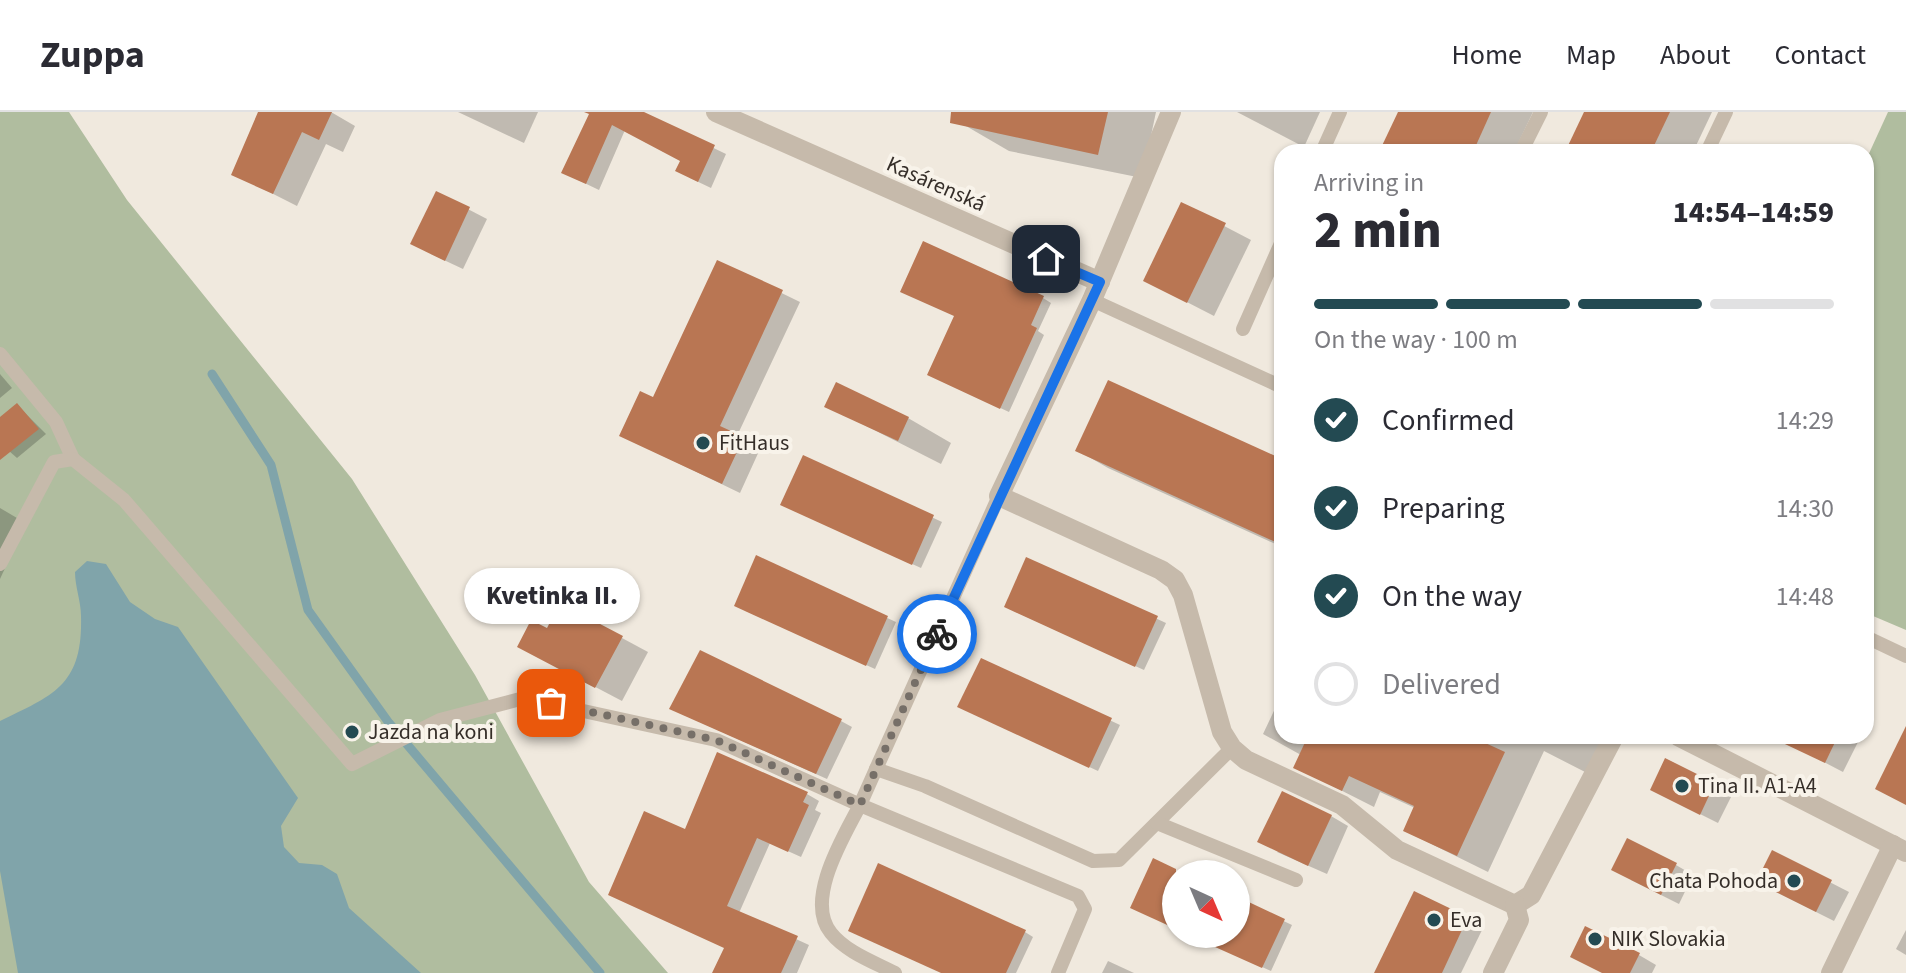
<!DOCTYPE html>
<meta charset="utf-8">
<style>
body{margin:0;font-family:"Source Sans 3",sans-serif;background:#f2f2f3;color:#2b2b33;height:100vh;display:flex;flex-direction:column;font-size:30px;white-space:nowrap}
*{box-sizing:border-box;margin:0}
p{font-size:26px;color:#7c7c81}
.icon{flex:none;width:44px;height:44px;fill:none;stroke:currentColor;stroke-width:2;stroke-linecap:round;stroke-linejoin:round}
.map{position:relative;flex:1;overflow:hidden}
.side{position:absolute;left:1274px;top:32px;width:600px;height:600px;display:flex;flex-direction:column;background:#fff;border-radius:24px;box-shadow:0 2px 6px #0004}
.side>*{flex:none}
.needle{width:52px;rotate:136deg}
.tools{position:absolute;left:1162px;top:748px;display:grid;gap:16px}
.tools a{display:grid;place-items:center;width:88px;height:88px;border-radius:50%;background:#fff;box-shadow:0 2px 6px #0004;font-size:40px}
.pin{position:absolute;display:grid;place-items:center;width:68px;height:68px;color:#fff;margin:-34px;border-radius:16px;box-shadow:0 4px 12px #0006}
.courier{position:absolute;display:grid;place-items:center;width:80px;height:80px;margin:-40px;border:6px solid #1a73e8;border-radius:50%;background:#fff;color:#222;box-shadow:0 2px 10px #0007}
.bubble{position:absolute;height:56px;border-radius:28px;background:#fff;box-shadow:0 2px 6px #0004;font-size:26px;font-weight:800;line-height:56px;text-align:center}
.summary em{font-style:normal;font-weight:800}
.summary div{display:flex;flex-direction:column-reverse}
.summary{display:flex;align-items:center;justify-content:space-between;height:136px;padding:0 40px}
h1{font-size:52px;font-weight:800;line-height:60px}
.bar{display:grid;grid-template-columns:repeat(4,1fr);gap:12px 8px;align-content:center;height:96px;padding:0 40px}
.bar i{height:10px;border-radius:6px;background:#e1e1e2}
.bar .active{background:#234a52}
.bar p{grid-column:span 4}
ol{padding:0 40px;list-style:none}
li{display:flex;align-items:center;gap:24px;height:88px}
li p{margin-inline-start:auto}
li .icon{padding:8px;border-radius:50%;background:#234a52;color:#fff;stroke-width:4}
li:last-child{color:#7c7c81}
li i{width:44px;height:44px;border:4px solid #e1e1e2;border-radius:50%}
header{display:flex;align-items:center;gap:48px;box-sizing:border-box;height:112px;padding:0 40px;background:#fff;border-bottom:2px solid #e1e1e2}
header strong{font-size:38px}
nav{display:flex;gap:44px;margin-inline-start:auto;font-size:28px}
.map>svg:first-child{display:block}
.green{fill:#b0bd9f}
.water{fill:#80a4aa}
.shadow{fill:#0003}
.lines{fill:none;stroke-linecap:round;stroke-linejoin:round}
.stream{stroke:#80a4aa;stroke-width:9}
.building{fill:#b97653}
.service{stroke:#c6baab;stroke-width:14}
.minor{stroke:#c6baab;stroke-width:20}
.done{stroke:#766f68;stroke-width:8;stroke-dasharray:0 14.4}
.route{stroke:#1a73e8;stroke-width:10}
.poi-dot{fill:#234a52;stroke:#f8f3ea;stroke-width:3}
.labels{text-anchor:middle;dominant-baseline:central;stroke-width:8;stroke-linejoin:round;paint-order:stroke}
.street-label{font-size:22px;fill:#352e29;stroke:#f8f3ea}
.poi-label{font-size:22px;fill:#352e29;stroke:#f8f3ea;text-anchor:start}
</style>
<header>
<strong>Zuppa</strong>
<nav><a>Home</a><a>Map</a><a>About</a><a>Contact</a></nav>
</header>
<div class="map">
<svg width="1906" height="861" viewBox="0 0 1906 861">
<rect width="100%" height="100%" fill="#f0e9de"/>
<g class="green">
<polygon points="0,0 69,0 127,88 352,367 475,563 589,770 668,861 0,861"/>
<polygon points="1888,0 1906,0 1906,518 1866,501 1866,48"/>
</g>
<path class="water" d="M87,449L106,452L130,490L155,507L178,515L298,686L281,714L284,735L299,751L322,753L337,762L349,796L421,861H18L0,759V609C54,583 83,573 81,504C81,489 75,475 75,460Z"/>
<g class="shadow">
<polygon points="260,0 331,0 355,14 343,40 326,32 297,94 234,62"/>
<polygon points="458,0 538,0 524,31"/>
<polygon points="592,0 639,0 726,42 711,76 690,66 682,48 625,18 599,78 576,67"/>
<polygon points="969,0 1156,0 1142,66 1009,39 966,14"/>
<polygon points="1237,0 1320,0 1304,35"/>
<polygon points="1400,0 1533,0 1514,40 1381,40"/>
<polygon points="1586,0 1712,0 1693,40 1568,40"/>
<polygon points="437,81 487,107 463,157 431,142"/>
<polygon points="1182,92 1251,128 1214,204 1146,169"/>
<polygon points="718,150 800,190 737,324 760,337 740,381 622,324 654,288"/>
<polygon points="1043,186 1051,191 1038,219 1044,223 1009,300 938,267"/>
<polygon points="0,262 12,276 0,286"/>
<polygon points="17,293 46,322 17,346 0,331 0,308"/>
<polygon points="827,294 908,306 951,331 941,352"/>
<polygon points="1077,338 1282,349 1282,435 1108,356"/>
<polygon points="804,345 942,410 921,456 791,397"/>
<polygon points="0,396 17,406 19,426 0,467"/>
<polygon points="757,446 896,510 875,557 744,498"/>
<polygon points="1027,447 1166,511 1144,558 1014,499"/>
<polygon points="622,526 648,540 622,589 546,549"/>
<polygon points="982,548 1120,613 1098,659 968,599"/>
<polygon points="1281,584 1282,624 1465,624 1482,632 1486,624 1605,624 1587,661 1544,639 1488,760 1405,719 1415,696 1380,680 1374,695 1295,655 1301,643 1263,622"/>
<polygon points="682,602 841,609 852,615 827,667"/>
<polygon points="1803,624 1861,624 1843,660 1797,636"/>
<polygon points="1714,673 1732,683 1718,711 1670,687"/>
<polygon points="807,682 819,689 815,698 821,701 801,745 770,731 739,801 809,833 797,861 715,861 726,836 686,720"/>
<polygon points="1331,704 1348,714 1327,762 1277,740"/>
<polygon points="1773,741 1849,780 1834,809 1776,780"/>
<polygon points="1676,753 1693,763 1679,792 1631,768"/>
<polygon points="1415,782 1483,816 1461,861 1375,861"/>
<polygon points="1236,786 1292,813 1271,859 1188,822 1236,822"/>
<polygon points="1906,818 1906,843 1896,837"/>
<polygon points="1025,820 1033,825 1016,861 943,861"/>
<polygon points="1639,843 1656,853 1652,861 1603,861"/>
<polygon points="1108,849 1134,861 1102,861"/>
</g>
<g class="lines">
<polyline class="stream" points="212,262 271,353 308,498 389,611 600,861"/>
</g>
<g class="building">
<polygon points="258,0 332,0 319,28 302,20 273,82 231,63"/>
<polygon points="584,0 644,0 715,33 698,70 675,59 680,49 612,13 586,72 561,61 589,2"/>
<polygon points="951,0 1108,0 1098,43 950,11"/>
<polygon points="1398,0 1491,0 1473,40 1379,40"/>
<polygon points="1584,0 1670,0 1651,40 1565,40"/>
<polygon points="436,79 470,95 445,149 410,132"/>
<polygon points="1181,90 1226,111 1187,191 1143,169"/>
<polygon points="923,129 1044,184 1031,213 1037,216 1000,297 927,263 954,204 900,180"/>
<polygon points="717,148 783,178 720,314 744,325 722,372 619,324 640,279 653,285"/>
<polygon points="1108,268 1282,347 1282,433 1075,339"/>
<polygon points="836,270 909,305 898,329 824,295"/>
<polygon points="17,291 39,317 0,348 0,305"/>
<polygon points="803,343 934,403 912,453 780,393"/>
<polygon points="756,443 888,504 866,554 734,494"/>
<polygon points="1026,445 1158,504 1135,555 1004,495"/>
<polygon points="560,491 623,524 595,576 517,535 531,508 547,516"/>
<polygon points="700,538 842,607 816,662 669,597"/>
<polygon points="981,546 1112,606 1089,656 957,595"/>
<polygon points="1906,614 1906,693 1875,677"/>
<polygon points="1308,624 1470,624 1505,640 1457,744 1403,719 1414,694 1349,664 1342,679 1293,656"/>
<polygon points="1768,624 1838,624 1825,651"/>
<polygon points="717,640 808,680 803,690 809,693 788,740 757,726 727,794 798,824 781,861 712,861 724,836 608,783 644,699 685,717"/>
<polygon points="1665,646 1715,671 1700,703 1650,678"/>
<polygon points="1282,679 1332,703 1308,754 1257,730"/>
<polygon points="1627,726 1677,751 1661,783 1611,758"/>
<polygon points="1772,738 1832,768 1816,800 1756,770"/>
<polygon points="1153,746 1176,757 1176,817 1130,796"/>
<polygon points="878,751 1026,818 1006,861 941,861 848,819"/>
<polygon points="1414,779 1468,805 1442,861 1374,861"/>
<polygon points="1236,784 1285,807 1262,856 1186,822 1236,822"/>
<polygon points="1585,814 1640,841 1630,861 1602,861 1570,845"/>
</g>
<g class="lines">
<g class="service">
<polyline points="1322,40 1340,0"/>
<polyline points="1521,40 1541,0"/>
<polyline points="1707,40 1726,0"/>
<polyline points="1092,188 1282,275"/>
<polyline points="1243,217 1282,129"/>
<polyline points="0,242 56,310 73,347"/>
<polyline points="0,452 54,350 73,347 124,388 352,652 440,608 524,586 716,628 860,693 876,657 925,674 1093,749 1119,748 1232,636"/>
<polyline points="1866,525 1906,544"/>
<polyline points="876,657 999,384"/>
<polyline points="1157,711 1296,768"/>
<path d="M895,861C874,850 846,840 831,821C804,788 844,724 860,693L1078,784L1085,797L1058,861"/>
</g>
<g class="minor">
<polyline points="716,0 1100,170"/>
<polyline points="1171,0 1092,188 999,384 1161,458 1175,468 1183,483 1222,620 1232,636 1246,648 1342,693 1397,738 1515,793"/>
<polyline points="1678,624 1906,740"/>
<polyline points="1515,793 1531,783 1614,624"/>
<polyline points="1493,861 1519,808 1515,793"/>
<polyline points="1831,861 1893,733"/>
</g>
</g>
<g class="lines">
<polyline class="done" points="551,591 716,628 860,693 937,522"/>
<polyline class="route" points="937,522 1100,170 1046,147"/>
</g>
<g class="poi-dot">
<circle cx="703" cy="331" r="8"/>
<circle cx="352" cy="620" r="8"/>
<circle cx="1682" cy="674" r="8"/>
<circle cx="1794" cy="769" r="8"/>
<circle cx="1434" cy="808" r="8"/>
<circle cx="1595" cy="827" r="8"/>
</g>
<g class="labels">
<g class="street-label">
<text transform="translate(936 72) rotate(24)">Kasárenská</text>
</g>
<g class="poi-label">
<text x="719" y="331">FitHaus</text>
<text x="368" y="620">Jazda na koni</text>
<text x="1698" y="674">Tina II. A1-A4</text>
<text x="1778" y="769" text-anchor="end">Chata Pohoda</text>
<text x="1450" y="808">Eva</text>
<text x="1611" y="827">NIK Slovakia</text>
</g>
</g>
</svg>
<div class="tools">
<a><svg class="needle" viewBox="-14 -14 28 28"><path d="M0-13l5 13h-10z" fill="#e53935"/><path d="M0 13l5-13h-10z" fill="#7c7c81"/></svg></a>
</div>
<div class="pin" style="left:551px;top:591px;background:#ea580c"><svg class="icon" aria-label="bag" viewBox="0 0 24 24"><path d="M5 8h14l-1 12H6zM9 8a3 3 0 0 1 6 0"/></svg></div>
<div class="pin" style="left:1046px;top:147px;background:#1f2937"><svg class="icon" aria-label="home" viewBox="0 0 24 24"><path d="M3 11l9-7 9 7M6 9v11h12V9"/></svg></div>
<div class="courier" style="left:937px;top:522px"><svg class="icon" aria-label="bike" viewBox="0 0 24 24"><circle cx="6" cy="16" r="4"/><circle cx="18" cy="16" r="4"/><path d="M6 16l4-8h5l3 8M10 8l3 8H6M13 5h3"/></svg></div>
<div class="bubble" style="left:464px;top:456px;width:176px">Kvetinka II.</div>
<section class="side">
<div class="summary"><div><h1>2 min</h1><p>Arriving in</p></div><em>14:54–14:59</em></div>
<div class="bar"><i class="active"></i><i class="active"></i><i class="active"></i><i></i><p>On the way · 100 m</p></div>
<ol>
<li><svg class="icon" aria-label="check" viewBox="0 0 24 24"><path d="M5 12l5 5 9-10"/></svg>Confirmed<p>14:29</p></li>
<li><svg class="icon" aria-label="check" viewBox="0 0 24 24"><path d="M5 12l5 5 9-10"/></svg>Preparing<p>14:30</p></li>
<li><svg class="icon" aria-label="check" viewBox="0 0 24 24"><path d="M5 12l5 5 9-10"/></svg>On the way<p>14:48</p></li>
<li><i></i>Delivered</li>
</ol>
</section>
</div>
